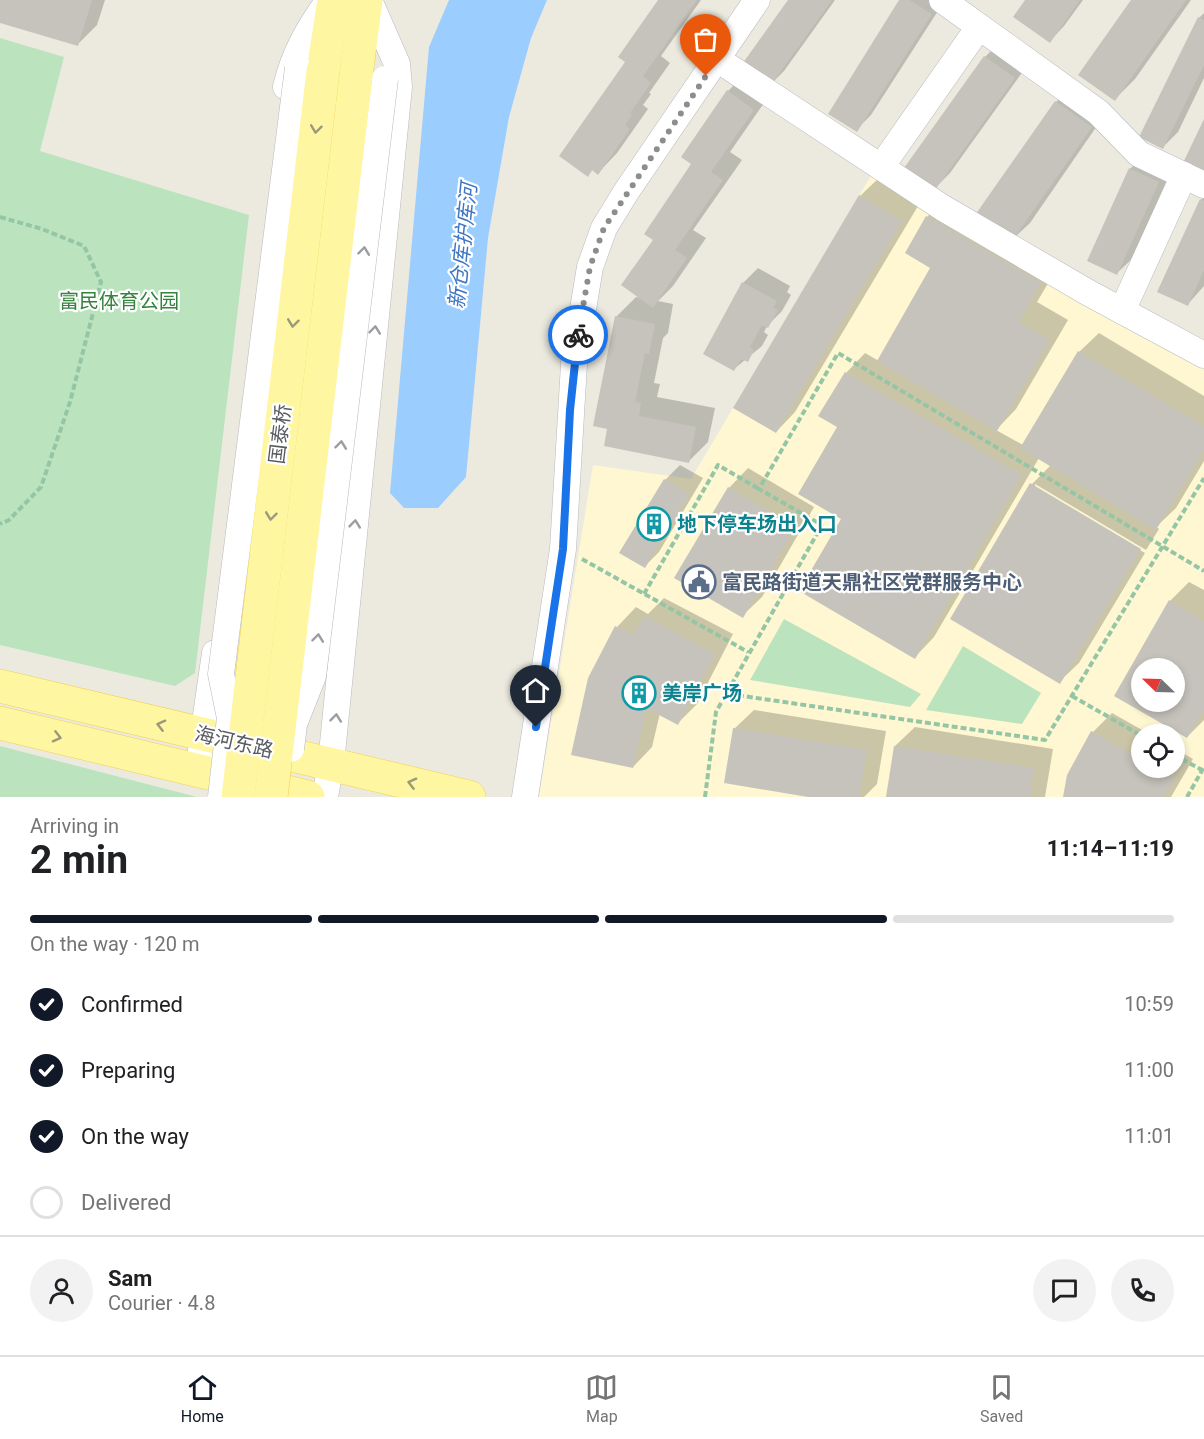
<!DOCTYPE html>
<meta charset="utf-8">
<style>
body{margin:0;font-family:Roboto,"Noto Sans SC",sans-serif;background:#f2f2f2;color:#202124;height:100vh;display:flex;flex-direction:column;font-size:22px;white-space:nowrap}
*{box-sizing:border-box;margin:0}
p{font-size:20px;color:#757577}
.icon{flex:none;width:33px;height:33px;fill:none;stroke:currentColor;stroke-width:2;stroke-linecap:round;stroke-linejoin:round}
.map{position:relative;height:797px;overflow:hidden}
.details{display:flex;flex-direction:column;background:#fff;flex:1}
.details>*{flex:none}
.needle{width:39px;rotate:293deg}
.fabs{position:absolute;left:1131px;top:658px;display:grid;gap:12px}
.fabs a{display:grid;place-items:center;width:54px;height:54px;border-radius:50%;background:#fff;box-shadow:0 3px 9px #0003;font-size:30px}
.pin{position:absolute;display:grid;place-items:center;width:51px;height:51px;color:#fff;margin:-62px -26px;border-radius:50% 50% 50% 0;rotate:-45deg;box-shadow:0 0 6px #0007}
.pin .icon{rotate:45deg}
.courier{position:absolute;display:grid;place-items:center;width:60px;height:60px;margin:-30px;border:4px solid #1a73e8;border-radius:50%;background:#fff;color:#222;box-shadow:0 2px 8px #0007}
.head em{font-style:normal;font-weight:700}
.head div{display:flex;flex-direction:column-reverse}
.head{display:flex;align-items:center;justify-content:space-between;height:102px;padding:0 30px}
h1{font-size:39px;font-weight:700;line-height:45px}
.bar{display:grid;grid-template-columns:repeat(4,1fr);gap:9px 6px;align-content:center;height:72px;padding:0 30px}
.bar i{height:8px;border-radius:4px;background:#e0e0e0}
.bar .current{background:#111827}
.bar p{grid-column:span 4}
.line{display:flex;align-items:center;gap:15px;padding:0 30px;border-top:2px solid #e0e0e0}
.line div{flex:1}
.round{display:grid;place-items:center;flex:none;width:63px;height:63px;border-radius:32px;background:#f2f2f2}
ol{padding:0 30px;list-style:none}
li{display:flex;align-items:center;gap:18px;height:66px}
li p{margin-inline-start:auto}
li .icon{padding:6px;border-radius:50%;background:#111827;color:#fff;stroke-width:4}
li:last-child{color:#757577}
li i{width:33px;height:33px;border:3px solid #e0e0e0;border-radius:50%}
.tab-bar{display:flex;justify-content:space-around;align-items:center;height:84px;border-top:2px solid #e0e0e0;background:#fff;font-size:16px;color:#757577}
.tab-bar a{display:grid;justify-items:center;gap:3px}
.tab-bar .current{color:#111827}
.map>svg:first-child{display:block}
.commercial{fill:#fef7d2;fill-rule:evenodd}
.green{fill:#bbe4be}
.water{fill:#9ccdff}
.shadow{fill:#0003;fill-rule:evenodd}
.building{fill:#c6c3bc;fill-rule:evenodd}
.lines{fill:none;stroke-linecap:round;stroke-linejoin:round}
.minor-casing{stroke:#b7b9bf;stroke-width:27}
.major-casing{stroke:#f1d053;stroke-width:34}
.path{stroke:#94c5a5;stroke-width:4;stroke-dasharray:6 3;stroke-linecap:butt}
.minor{stroke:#fff;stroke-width:26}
.major{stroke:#fff6a1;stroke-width:33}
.minor-bridge-casing{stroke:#b7b9bf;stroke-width:27;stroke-linecap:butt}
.major-bridge-casing{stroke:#f1d053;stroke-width:34;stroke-linecap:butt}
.minor-bridge{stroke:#fff;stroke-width:26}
.major-bridge{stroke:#fff6a1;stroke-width:33}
.oneway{stroke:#9b997b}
.oneway2{stroke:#9b9da0}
.done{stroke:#8c8d8d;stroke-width:6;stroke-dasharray:0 10.8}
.route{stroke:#1a73e8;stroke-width:8}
.labels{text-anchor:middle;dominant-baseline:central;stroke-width:4.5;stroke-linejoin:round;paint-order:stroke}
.park-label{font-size:20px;fill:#34843d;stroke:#fff}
.street-label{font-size:20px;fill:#585b61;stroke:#fff}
.culture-label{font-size:20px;font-weight:bold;fill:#0d838f;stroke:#fff;text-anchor:start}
.service-label{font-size:20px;font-weight:bold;fill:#4e5e75;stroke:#fff;text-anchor:start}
.water-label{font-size:21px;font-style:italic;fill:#3f76c2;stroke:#fff}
</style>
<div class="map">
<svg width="1204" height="797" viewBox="0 0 1204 797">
<rect width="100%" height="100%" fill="#eceadf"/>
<path class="commercial" d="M873,172L1204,368V797H539L593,465L691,479ZM1142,669H1174V702H1142ZM1142,735H1174V768H1142Z"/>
<g class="green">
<polygon points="0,38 64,57 40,151 249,215 195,673 175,686 0,645"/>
<polygon points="784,619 921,694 910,707 750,680"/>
<polygon points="963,646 1041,693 1022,724 926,710"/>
<polygon points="0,746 197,797 0,797"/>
</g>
<polygon class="water" points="449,0 547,0 531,38 509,117 488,238 466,477 438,508 404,508 390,493 429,47"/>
<g class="shadow">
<polygon points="0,0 105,0 97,25 78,44 0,22"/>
<polygon points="659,0 701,0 661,56 670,63 649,93 651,94 643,105 648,109 617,153 598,173 593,169 588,175 627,62"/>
<polygon points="790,0 835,0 784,71 768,87 773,90 730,152 742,160 693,230 706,238 673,286 658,301 673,304 668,333 663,338 654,383 660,384 657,397 715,408 708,442 689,461 609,427 616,317 636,297 642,298 655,239 728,91 748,71"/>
<polygon points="901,0 945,0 871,115 856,130"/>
<polygon points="1026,0 1083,0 1064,26 1050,41"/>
<polygon points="1132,0 1191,0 1135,79 1115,99"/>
<polygon points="1204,13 1204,78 1178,132 1163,147 1199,18"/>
<polygon points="1000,42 1029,63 950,173 935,188 906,168 985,57"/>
<polygon points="1076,83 1110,107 1030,223 1015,237 1060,263 1037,302 1068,320 1016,409 996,430 1023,445 1079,352 1099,333 1204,396 1204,461 1176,508 1156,527 1159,529 1146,550 1035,484 1035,488 1145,553 1079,663 1059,682 1032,484 1051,465 1039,458 934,637 915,657 843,518 839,427 846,373 865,353 879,361 932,267 927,217 947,198 977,215 1056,102"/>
<polygon points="1145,154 1173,167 1132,259 1117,273 1130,169"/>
<polygon points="880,177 921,201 795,412 776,432 860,196"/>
<polygon points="1204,197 1204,286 1188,304 1201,200"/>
<polygon points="758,268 790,286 787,292 791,295 782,311 767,326 764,332 768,335 762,346 734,369 743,283"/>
<polygon points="680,465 703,478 659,552 645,566 665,480"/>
<polygon points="748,468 814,507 762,597 742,616 729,488"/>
<path d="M1189,582L1204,590V720L1187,737L1116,695L1170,601ZM1142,669H1174V702H1142Z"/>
<polygon points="664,598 733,634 697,704 678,723 660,713 652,747 633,767 617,627 636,607 648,614"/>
<polygon points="754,710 886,731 877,784 864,797 817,797 734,729"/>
<polygon points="1112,713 1151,735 1142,735 1142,768 1174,768 1174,748 1193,759 1171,797 1065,797 1093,732"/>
<polygon points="915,727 1053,749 1045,797 887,797 895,746"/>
</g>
<g class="building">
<polygon points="0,0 92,0 78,46 0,23"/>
<polygon points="658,0 697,0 643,76 651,83 630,113 633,114 625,125 630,129 598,175 592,170 588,177 559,156 625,62 618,57"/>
<polygon points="788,0 832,0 769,88 740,67"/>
<polygon points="899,0 909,0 932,14 857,132 828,114"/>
<polygon points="1025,0 1080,0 1050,43 1013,17"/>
<polygon points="1131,0 1186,0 1115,101 1078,75"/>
<polygon points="1198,17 1204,20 1204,65 1163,149 1139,137"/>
<polygon points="984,56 1015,78 935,190 904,168"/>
<polygon points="727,90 754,110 711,172 723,180 675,250 687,258 653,308 621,285 653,240 644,234 691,164 681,157"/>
<polygon points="1055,101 1092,127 1010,244 973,218"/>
<polygon points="1204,119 1204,175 1182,165"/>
<polygon points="1129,168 1159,182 1117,275 1087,261"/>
<polygon points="859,195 902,221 776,433 733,408"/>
<polygon points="1200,199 1204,201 1204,270 1188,306 1157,292"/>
<polygon points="926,216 1041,283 1019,322 1050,340 997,431 877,361 930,268 905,253"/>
<polygon points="742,282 777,301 773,308 778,310 768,328 762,325 750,347 754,350 748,362 741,359 734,371 703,354"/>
<polygon points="615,316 655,324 649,354 645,353 635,402 641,403 639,416 696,427 689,463 604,446 607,429 593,426"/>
<polygon points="1078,351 1204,426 1204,450 1156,530 1020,448"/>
<polygon points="845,372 1022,475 915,659 799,591 841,519 798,494 837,427 818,416"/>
<polygon points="664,479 689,494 645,568 619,553"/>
<polygon points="1030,483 1141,549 1060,684 950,619"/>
<polygon points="728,487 796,526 743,618 674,578"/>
<path d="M1169,600L1204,621V710L1187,738L1114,696ZM1142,669H1174V702H1142Z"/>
<polygon points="644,616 715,654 678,725 646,708 633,768 571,755 588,678 615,626 634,635"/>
<polygon points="733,728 867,750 859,797 808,797 724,783"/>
<polygon points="1091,731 1142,760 1142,768 1156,768 1175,778 1164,797 1063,797 1067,775"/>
<polygon points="894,746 1034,768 1030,797 886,797"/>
</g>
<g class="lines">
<defs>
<g id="minor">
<polyline points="942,0 1098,112 1139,154 1204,185"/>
<polyline points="717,59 943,208 1087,292 1204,355"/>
<path d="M286,87C294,53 309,28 329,0"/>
<polyline points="881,167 979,27"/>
<polyline points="1122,311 1184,175"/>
<polyline points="198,771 215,653"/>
<polyline points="325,797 331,763 399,87 397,64 369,0"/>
<polyline points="525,797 563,549 574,364 590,267 604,228 626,192 757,0"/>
</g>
<g id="major">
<polyline points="323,71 334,0"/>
<polyline points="356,75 366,0"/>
<polyline points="0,686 469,797"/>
<polyline points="0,723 308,797"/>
</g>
</defs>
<use href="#minor" class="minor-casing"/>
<use href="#major" class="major-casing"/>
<g class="path">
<polyline points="0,217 42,229 84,246 101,282 70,402 41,487 9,520 0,524"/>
<polyline points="582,559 748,652"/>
<polyline points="644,594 718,465 759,489"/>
<polyline points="729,694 1045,740 1204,478"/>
<polyline points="1072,696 1142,736"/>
<polyline points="1174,755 1202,770"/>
<polyline points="705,797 716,712 822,525 759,489 838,353 1204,571"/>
<polyline points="1187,797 1204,767"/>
</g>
<use href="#minor" class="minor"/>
<use href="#major" class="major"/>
<defs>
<g id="minor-bridge">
<polyline points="291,749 294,724 313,676 385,79"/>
<polyline points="221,797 230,718 221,674 298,68"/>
</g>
<g id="major-bridge">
<polyline points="238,797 323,71"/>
<polyline points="271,797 356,75"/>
</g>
</defs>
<use href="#minor-bridge" class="minor-bridge-casing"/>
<use href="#major-bridge" class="major-bridge-casing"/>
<use href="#minor-bridge" class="minor-bridge"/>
<use href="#major-bridge" class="major-bridge"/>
</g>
<defs><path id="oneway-chevron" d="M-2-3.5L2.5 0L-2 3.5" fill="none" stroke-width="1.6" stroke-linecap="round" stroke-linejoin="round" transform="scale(1.5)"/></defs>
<g class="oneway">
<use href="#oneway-chevron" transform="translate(316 129) rotate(97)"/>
<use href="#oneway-chevron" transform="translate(293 323) rotate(97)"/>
<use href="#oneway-chevron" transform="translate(271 516) rotate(97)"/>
<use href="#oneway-chevron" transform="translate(161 725) rotate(-166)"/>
<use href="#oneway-chevron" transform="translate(57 737) rotate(14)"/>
<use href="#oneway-chevron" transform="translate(412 783) rotate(-166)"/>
</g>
<g class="oneway2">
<use href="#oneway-chevron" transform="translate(364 251) rotate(-83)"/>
<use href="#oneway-chevron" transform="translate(375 330) rotate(-84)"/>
<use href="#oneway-chevron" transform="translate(341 445) rotate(-83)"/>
<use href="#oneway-chevron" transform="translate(355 524) rotate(-84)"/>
<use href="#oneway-chevron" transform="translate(318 638) rotate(-83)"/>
<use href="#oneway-chevron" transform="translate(336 718) rotate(-84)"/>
</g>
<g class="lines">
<polyline class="done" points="578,335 590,267 604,228 706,76"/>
<polyline class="route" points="536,727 563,549 570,410 578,335"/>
</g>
<defs>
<symbol id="building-ring" viewBox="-11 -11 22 22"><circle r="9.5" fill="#fff" stroke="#0f9aa8" stroke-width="1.5"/><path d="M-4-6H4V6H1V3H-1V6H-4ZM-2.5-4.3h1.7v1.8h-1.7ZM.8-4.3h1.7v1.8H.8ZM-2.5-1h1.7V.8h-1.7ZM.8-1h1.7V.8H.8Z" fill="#0f9aa8"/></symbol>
<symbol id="civic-ring" viewBox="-11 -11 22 22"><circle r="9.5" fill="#fff" stroke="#5c6f8a" stroke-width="1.5"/><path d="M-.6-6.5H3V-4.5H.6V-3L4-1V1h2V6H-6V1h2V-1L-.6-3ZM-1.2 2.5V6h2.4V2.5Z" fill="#5c6f8a"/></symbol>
</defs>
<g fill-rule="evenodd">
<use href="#building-ring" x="635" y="505" width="38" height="38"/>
<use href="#civic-ring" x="680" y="563" width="38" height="38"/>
<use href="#building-ring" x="620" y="674" width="38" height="38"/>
</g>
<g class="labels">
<g class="park-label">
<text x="119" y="301">富民体育公园</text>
</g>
<g class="street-label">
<text transform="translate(280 434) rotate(-83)">国泰桥</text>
<text transform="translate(234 742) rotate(13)">海河东路</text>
</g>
<g class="culture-label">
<text x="677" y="524">地下停车场出入口</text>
<text x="662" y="693">美岸广场</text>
</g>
<g class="service-label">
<text x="722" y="582">富民路街道天鼎社区党群服务中心</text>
</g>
<g class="water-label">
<text transform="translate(463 246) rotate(-84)">新仓库护库河</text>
</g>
</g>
</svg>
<div class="fabs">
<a><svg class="needle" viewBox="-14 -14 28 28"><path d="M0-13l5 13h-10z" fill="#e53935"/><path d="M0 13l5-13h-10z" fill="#757577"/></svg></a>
<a><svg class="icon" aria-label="locate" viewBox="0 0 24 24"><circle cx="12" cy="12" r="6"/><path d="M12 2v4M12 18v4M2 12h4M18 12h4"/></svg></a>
</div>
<div class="pin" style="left:706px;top:76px;background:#ea580c"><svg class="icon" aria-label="bag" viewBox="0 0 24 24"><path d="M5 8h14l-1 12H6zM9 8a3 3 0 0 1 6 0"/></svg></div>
<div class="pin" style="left:536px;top:727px;background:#1f2937"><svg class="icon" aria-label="home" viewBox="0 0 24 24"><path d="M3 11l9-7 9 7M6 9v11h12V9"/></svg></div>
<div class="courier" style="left:578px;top:335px"><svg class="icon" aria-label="bike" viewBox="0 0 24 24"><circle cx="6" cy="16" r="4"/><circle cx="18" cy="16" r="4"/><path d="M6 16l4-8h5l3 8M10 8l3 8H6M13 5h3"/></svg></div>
</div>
<section class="details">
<div class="head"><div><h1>2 min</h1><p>Arriving in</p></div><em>11:14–11:19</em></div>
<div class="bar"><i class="current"></i><i class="current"></i><i class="current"></i><i></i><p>On the way · 120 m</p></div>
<ol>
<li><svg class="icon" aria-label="check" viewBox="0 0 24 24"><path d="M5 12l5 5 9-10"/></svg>Confirmed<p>10:59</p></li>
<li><svg class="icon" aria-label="check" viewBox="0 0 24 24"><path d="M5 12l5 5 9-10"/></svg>Preparing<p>11:00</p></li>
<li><svg class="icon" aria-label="check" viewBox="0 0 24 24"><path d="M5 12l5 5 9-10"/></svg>On the way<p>11:01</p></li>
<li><i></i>Delivered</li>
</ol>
<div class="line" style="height:108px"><a class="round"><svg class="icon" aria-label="person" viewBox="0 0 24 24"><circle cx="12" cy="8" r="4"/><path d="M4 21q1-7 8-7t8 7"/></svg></a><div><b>Sam</b><p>Courier · 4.8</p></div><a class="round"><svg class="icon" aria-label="chat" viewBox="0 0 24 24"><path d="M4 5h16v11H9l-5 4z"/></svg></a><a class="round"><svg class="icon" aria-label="phone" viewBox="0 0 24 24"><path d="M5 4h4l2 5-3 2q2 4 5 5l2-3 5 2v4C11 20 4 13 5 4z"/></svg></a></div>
</section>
<nav class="tab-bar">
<a class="current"><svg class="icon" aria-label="home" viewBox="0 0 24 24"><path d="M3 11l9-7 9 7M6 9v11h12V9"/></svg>Home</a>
<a><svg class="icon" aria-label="map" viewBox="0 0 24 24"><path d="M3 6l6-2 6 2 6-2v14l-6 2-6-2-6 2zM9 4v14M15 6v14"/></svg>Map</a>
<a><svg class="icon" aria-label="saved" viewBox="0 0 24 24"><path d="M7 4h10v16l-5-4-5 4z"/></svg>Saved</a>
</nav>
